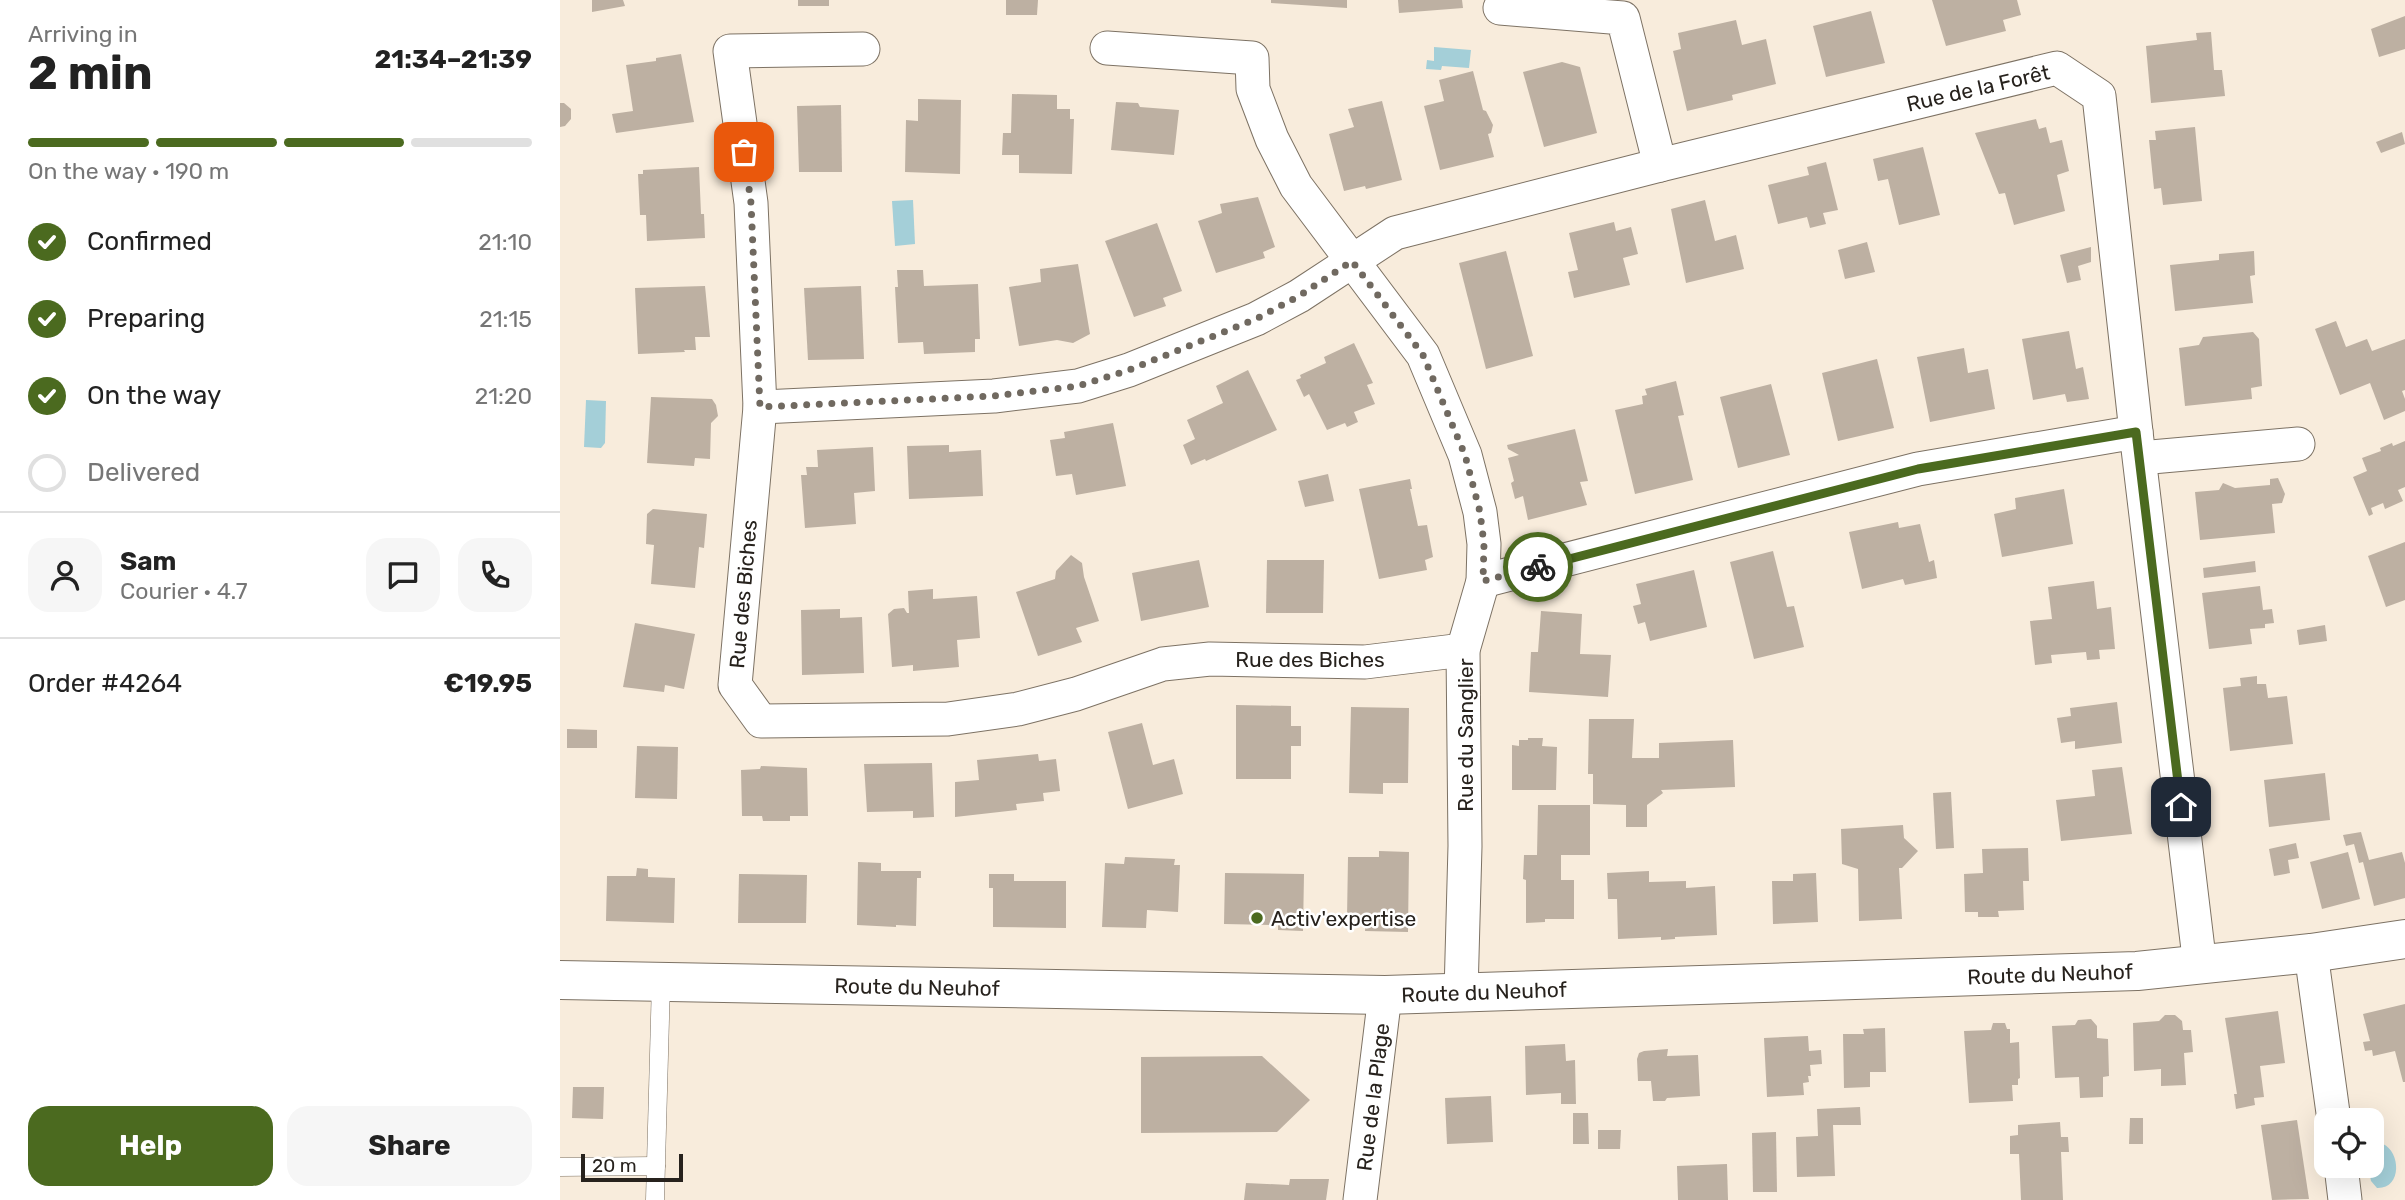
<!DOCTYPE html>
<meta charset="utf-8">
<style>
body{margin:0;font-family:Rubik,sans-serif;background:#f6f6f6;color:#222;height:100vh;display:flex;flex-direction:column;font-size:26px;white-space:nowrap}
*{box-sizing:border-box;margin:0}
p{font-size:23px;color:#767676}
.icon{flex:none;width:38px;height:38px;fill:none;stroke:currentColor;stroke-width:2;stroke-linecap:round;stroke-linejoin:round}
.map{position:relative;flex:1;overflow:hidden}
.sheet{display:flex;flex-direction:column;background:#fff;width:560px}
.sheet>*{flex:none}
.fabs{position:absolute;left:1754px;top:1108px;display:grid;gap:14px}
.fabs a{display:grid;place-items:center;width:70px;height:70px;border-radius:14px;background:#fff;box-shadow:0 7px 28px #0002;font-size:35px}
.scale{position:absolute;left:21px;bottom:18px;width:102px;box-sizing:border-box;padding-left:7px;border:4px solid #27221d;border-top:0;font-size:19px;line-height:24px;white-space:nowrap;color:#27221d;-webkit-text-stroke:5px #fff;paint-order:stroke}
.pin{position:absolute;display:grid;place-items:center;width:60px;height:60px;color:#fff;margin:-30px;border-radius:14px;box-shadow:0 4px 10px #0006}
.courier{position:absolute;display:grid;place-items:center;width:70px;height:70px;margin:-35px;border:5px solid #4b6a1f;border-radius:50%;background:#fff;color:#222;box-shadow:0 2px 9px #0007}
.summary em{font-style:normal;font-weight:700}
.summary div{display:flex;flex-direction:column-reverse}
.summary{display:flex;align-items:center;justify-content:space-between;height:119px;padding:0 28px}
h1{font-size:46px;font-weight:700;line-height:52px}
.bar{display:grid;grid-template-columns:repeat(4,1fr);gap:10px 7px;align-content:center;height:84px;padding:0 28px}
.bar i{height:9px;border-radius:5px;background:#e0e0e0}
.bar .on{background:#4b6a1f}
.bar p{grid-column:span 4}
.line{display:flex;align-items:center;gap:18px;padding:0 28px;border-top:2px solid #e0e0e0}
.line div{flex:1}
.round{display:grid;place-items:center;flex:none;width:74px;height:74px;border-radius:21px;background:#f6f6f6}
ol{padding:0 28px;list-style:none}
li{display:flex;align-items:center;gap:21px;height:77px}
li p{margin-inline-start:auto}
li .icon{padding:7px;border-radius:50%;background:#4b6a1f;color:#fff;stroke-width:4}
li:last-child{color:#767676}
li i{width:38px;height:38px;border:4px solid #e0e0e0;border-radius:50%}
.action{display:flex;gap:14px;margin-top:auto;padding:14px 28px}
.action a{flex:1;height:80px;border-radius:21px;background:#4b6a1f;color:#fff;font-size:28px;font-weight:700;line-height:80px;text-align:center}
.action a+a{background:#f6f6f6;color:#222}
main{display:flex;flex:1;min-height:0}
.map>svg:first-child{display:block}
.water{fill:#a4cfd8}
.building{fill:#bdb0a2}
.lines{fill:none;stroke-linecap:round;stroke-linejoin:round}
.service-casing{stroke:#7d7264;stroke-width:19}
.minor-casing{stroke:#7d7264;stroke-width:35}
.tertiary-casing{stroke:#7d7264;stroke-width:40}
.service{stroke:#fff;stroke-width:18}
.minor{stroke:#fff;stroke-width:33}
.tertiary{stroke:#fff;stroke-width:38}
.done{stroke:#706960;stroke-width:7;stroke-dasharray:0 12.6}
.route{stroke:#4b6a1f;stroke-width:9}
.poi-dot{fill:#4b6a1f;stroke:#fff;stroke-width:2.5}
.labels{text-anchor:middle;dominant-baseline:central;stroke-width:5;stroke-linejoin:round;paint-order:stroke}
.street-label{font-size:21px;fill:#27221d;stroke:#fff}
.poi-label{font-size:21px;fill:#27221d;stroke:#fff;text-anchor:start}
</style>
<main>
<section class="sheet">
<div class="summary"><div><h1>2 min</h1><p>Arriving in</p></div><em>21:34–21:39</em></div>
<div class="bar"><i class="on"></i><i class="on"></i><i class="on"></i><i></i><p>On the way · 190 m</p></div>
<ol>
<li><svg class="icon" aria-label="check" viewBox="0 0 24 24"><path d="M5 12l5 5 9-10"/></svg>Confirmed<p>21:10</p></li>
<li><svg class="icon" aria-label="check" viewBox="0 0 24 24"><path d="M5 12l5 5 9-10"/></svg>Preparing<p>21:15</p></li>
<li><svg class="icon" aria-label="check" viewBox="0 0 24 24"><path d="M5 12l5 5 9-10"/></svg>On the way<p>21:20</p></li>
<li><i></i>Delivered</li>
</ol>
<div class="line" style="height:126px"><a class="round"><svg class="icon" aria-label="person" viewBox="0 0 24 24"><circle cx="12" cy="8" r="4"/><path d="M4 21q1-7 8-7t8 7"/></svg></a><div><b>Sam</b><p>Courier · 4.7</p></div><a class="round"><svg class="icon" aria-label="chat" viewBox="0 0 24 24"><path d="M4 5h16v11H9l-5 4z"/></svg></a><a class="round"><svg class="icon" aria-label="phone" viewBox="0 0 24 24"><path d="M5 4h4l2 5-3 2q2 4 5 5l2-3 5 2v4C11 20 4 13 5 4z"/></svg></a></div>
<div class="line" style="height:91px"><div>Order #4264</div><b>€19.95</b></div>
<div class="action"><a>Help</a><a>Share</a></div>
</section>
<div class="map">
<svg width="1845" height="1200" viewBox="0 0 1845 1200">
<rect width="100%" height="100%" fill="#f8ecdc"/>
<g class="water">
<polygon points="874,47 911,50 909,68 882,66 881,70 866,69 867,60 874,61"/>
<polygon points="353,200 355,244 335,246 332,201"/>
<polygon points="26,400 46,401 45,443 41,448 24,447"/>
<path d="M1823,1144C1841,1152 1842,1189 1817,1188L1811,1181L1808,1166H1811V1148Z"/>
</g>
<g class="building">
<polygon points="32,0 63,0 65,6 32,12"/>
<rect x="238" y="0" width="31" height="6"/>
<polygon points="446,0 478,0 477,15 446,15"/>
<polygon points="711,0 787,0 787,8 711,3"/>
<polygon points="838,0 902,0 903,8 839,13"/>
<polygon points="1372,0 1457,0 1461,15 1443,20 1446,31 1386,46"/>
<polygon points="1311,11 1325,63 1266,77 1253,26"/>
<polygon points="1845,16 1845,49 1819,57 1811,29"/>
<polygon points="1176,20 1182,45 1206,39 1216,84 1172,95 1173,100 1127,111 1113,51 1121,49 1118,33"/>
<polygon points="1651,32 1654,70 1662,70 1665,96 1591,103 1586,46 1637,40 1636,33"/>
<polygon points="121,54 134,122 56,133 52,114 73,111 66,65 96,61 96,58"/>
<polygon points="1002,62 1020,67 1037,133 984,147 963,72"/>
<polygon points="913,71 923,110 926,111 933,125 931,133 928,134 934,157 880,170 864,106 884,101 879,80"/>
<polygon points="452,94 497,95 497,109 510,109 510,119 514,119 512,174 459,173 459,155 442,155 443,133 451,133"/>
<polygon points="358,99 401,100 400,174 345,172 346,120 358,121"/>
<polygon points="822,101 842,180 806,189 805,186 784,191 769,134 794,127 788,109"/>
<polygon points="556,102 578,103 580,107 619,110 614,155 551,150"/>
<polygon points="0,103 4,103 11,109 11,119 5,126 0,127"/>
<polygon points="281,105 282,172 239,172 237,106"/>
<polygon points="1476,119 1479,129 1486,127 1490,143 1502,140 1509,171 1497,175 1505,211 1454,225 1445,193 1439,194 1415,133"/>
<polygon points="1635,127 1642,201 1603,205 1601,188 1594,189 1589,140 1596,140 1595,131"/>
<polygon points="1842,132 1845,144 1821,153 1816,142"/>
<polygon points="1363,147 1380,215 1339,225 1328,179 1318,181 1313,159"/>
<polygon points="1266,162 1278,210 1263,213 1266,224 1250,228 1247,217 1218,224 1208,185 1249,175 1247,167"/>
<polygon points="139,167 141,214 144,214 145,238 87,241 86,215 80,215 78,174 83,174 83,170"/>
<polygon points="698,197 715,247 703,252 705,258 656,273 638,221 662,213 660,204"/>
<polygon points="1145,200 1155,241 1176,235 1184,269 1126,283 1111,209"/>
<polygon points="1054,222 1056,231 1071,227 1078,254 1063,258 1070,285 1014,298 1008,272 1018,270 1009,233"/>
<polygon points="597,223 622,291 603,298 606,306 574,317 545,241"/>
<polygon points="1307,242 1315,272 1285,279 1278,250"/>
<polygon points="1531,247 1531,262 1518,266 1521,280 1507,283 1500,255"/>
<polygon points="946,251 973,356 926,369 899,263"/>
<polygon points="1694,251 1695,275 1690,276 1693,303 1615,311 1610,265 1659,260 1659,254"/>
<polygon points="518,264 530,334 513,343 497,340 459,346 449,287 481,282 480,269"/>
<polygon points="337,270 363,270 364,286 418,284 420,339 415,339 415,352 364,354 363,342 338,343 335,287 338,287"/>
<polygon points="145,286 150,337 135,337 136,350 124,350 125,352 78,354 75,288"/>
<polygon points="301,286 304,359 248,360 244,288"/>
<polygon points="1776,321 1786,347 1807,339 1812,351 1845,339 1845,390 1842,391 1845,399 1845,411 1824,420 1810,383 1780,395 1755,329"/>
<polygon points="1509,331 1516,369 1523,367 1529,399 1507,402 1505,394 1473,400 1462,339"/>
<polygon points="1693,332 1699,339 1702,386 1691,388 1692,399 1625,406 1619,348 1639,345 1643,337"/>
<polygon points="794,343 813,383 807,385 815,404 794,412 798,422 787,427 785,423 767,430 749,394 744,397 736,380 741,378 740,375 766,363 764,357"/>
<polygon points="1404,348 1408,373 1428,369 1435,409 1370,422 1357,357"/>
<polygon points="1317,359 1334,428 1278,441 1262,373"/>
<polygon points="688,370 717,430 646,461 645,459 631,465 623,445 635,439 627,420 663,403 656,386"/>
<polygon points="1116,381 1124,415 1118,416 1133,480 1075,494 1055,410 1083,404 1082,396 1087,395 1085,389"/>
<polygon points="1211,384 1230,455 1178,468 1160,397"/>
<polygon points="91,397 152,399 156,405 158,416 151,423 150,459 135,458 134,466 87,463"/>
<polygon points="553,423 566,486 516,495 512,474 496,476 490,440 505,438 504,432"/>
<polygon points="1015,429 1028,481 1020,482 1027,505 968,520 963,496 955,499 951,483 954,481 948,458 959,455 948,449 947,445"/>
<polygon points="1845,441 1845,487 1838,490 1843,501 1825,509 1823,503 1811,508 1813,514 1809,516 1793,477 1807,471 1802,458 1821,451 1820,448 1832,443 1833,446"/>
<polygon points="389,445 389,452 421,450 423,496 349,499 347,446"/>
<polygon points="313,447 315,491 294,493 296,524 245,528 241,475 247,475 246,467 258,467 257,450"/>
<polygon points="768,474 774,501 745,507 738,481"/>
<polygon points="1718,478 1725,494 1722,503 1712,504 1715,533 1640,540 1635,492 1659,490 1663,483 1675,488 1710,485 1710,479"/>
<polygon points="850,479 852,489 850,489 858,526 867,525 873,557 865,560 867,570 819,579 799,489"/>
<polygon points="1504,489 1513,544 1442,557 1434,514 1456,509 1455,498"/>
<polygon points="93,509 147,514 144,548 139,547 135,588 91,584 94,545 86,544 87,514"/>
<polygon points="1338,522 1339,528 1360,524 1369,562 1374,560 1377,578 1345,585 1343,579 1302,589 1289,532"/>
<polygon points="1845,542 1845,600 1826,607 1808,556"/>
<polygon points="1213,551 1227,607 1234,606 1244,647 1194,659 1170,562"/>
<polygon points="511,555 522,563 524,577 539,621 516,628 522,642 478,656 456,592 495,579 496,571"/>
<polygon points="639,560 649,607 581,621 572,573"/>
<polygon points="707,560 764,560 763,613 706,613"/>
<polygon points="1695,561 1696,572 1644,578 1643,568"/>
<polygon points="1134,570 1147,627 1090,641 1085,622 1078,624 1073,606 1081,604 1076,584"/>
<polygon points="1534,581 1537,609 1551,607 1555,649 1539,650 1540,659 1527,660 1526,652 1491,655 1492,663 1475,665 1470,621 1492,619 1488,587"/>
<polygon points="1700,586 1703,610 1712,609 1714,623 1705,624 1705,628 1690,629 1692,644 1649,649 1642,593"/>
<polygon points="373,589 373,599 417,596 420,638 397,640 399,667 353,671 353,665 332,667 328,614 334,609 344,608 347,613 349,613 348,591"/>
<polygon points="280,609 280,618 302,617 304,673 242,675 241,610"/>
<polygon points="981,611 1022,614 1020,654 1051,655 1048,697 969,692 971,652 978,652"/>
<polygon points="75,623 135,634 124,689 105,685 104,692 63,687"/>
<polygon points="1765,625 1767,641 1739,645 1737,630"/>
<polygon points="1697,676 1697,684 1706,684 1708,698 1727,696 1733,744 1670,751 1663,688 1681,686 1680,678"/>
<polygon points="1557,702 1562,743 1515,749 1515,741 1501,743 1497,718 1511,716 1510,708"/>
<polygon points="676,705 731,706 731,726 741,726 741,746 731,746 731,779 676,779"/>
<polygon points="791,707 849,708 848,783 823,783 823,794 789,793"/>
<polygon points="1029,719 1074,719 1072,758 1099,758 1099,743 1173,740 1175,787 1101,790 1103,793 1087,805 1087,827 1066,827 1066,805 1033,804 1033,774 1028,774"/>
<polygon points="582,723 593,765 614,759 623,794 568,809 548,732"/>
<polygon points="7,729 37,730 37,748 7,748"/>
<polygon points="968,738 983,738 982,746 997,747 996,790 952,790 952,745 959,746 959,740 968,740"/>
<polygon points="77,746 118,747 117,799 75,798"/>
<polygon points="478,754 479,761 496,759 500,791 483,793 484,801 456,804 457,810 395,817 395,782 419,780 417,760"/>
<polygon points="372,763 374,817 353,818 353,811 307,812 304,764"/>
<polygon points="201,766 247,768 248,816 230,816 230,821 203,821 202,816 182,816 181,770 200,769"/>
<polygon points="1562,767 1572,834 1501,841 1496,800 1535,796 1532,770"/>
<polygon points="1765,773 1770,820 1709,827 1704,780"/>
<polygon points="1391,792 1394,848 1376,849 1373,793"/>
<polygon points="978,805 1030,805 1030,855 1001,855 1001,880 1014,880 1014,919 985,919 985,922 966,923 966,880 963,879 964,855 977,855"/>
<polygon points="1343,825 1344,838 1358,851 1342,868 1339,868 1342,919 1299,921 1298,869 1282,864 1281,829"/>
<polygon points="1801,832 1809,860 1842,852 1845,863 1845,898 1814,906 1803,862 1799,863 1794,844 1786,846 1783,835"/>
<polygon points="1736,843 1739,858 1728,860 1730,873 1714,876 1709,849"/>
<polygon points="1468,848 1469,881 1463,881 1464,910 1438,911 1439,917 1418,917 1418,912 1405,912 1404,874 1423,873 1422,849"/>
<polygon points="819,851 849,852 848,932 805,931 806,918 787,918 788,857 819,857"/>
<polygon points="1788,852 1800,899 1762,909 1750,862"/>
<polygon points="565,857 615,859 614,865 620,865 618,912 587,910 586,928 542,927 545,863 564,864"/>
<polygon points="298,862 321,863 321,871 361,871 361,878 357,878 356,926 336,925 336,927 297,925"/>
<polygon points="77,868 88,869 88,877 115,878 114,923 46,921 47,876 76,876"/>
<polygon points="1089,871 1089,882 1126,881 1126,888 1155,886 1157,935 1115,937 1115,939 1101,940 1101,937 1058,939 1057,899 1048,899 1047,873"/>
<polygon points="665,873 744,874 743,931 718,930 718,925 664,924"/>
<polygon points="1256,873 1258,922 1213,924 1212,881 1233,881 1233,874"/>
<polygon points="179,874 247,875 246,923 178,923"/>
<polygon points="429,874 454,874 454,881 506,881 506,928 433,927 433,888 429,888"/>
<polygon points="1845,1004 1845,1082 1843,1082 1835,1051 1813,1056 1812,1050 1805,1051 1803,1042 1810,1041 1803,1014"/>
<polygon points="1718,1011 1725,1063 1700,1066 1704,1097 1694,1098 1695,1105 1676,1109 1674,1094 1677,1094 1665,1018"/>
<polygon points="1605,1015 1615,1015 1622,1021 1623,1030 1631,1030 1633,1052 1624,1053 1626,1085 1601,1086 1601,1069 1574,1071 1573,1023 1599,1021"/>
<polygon points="1531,1019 1537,1026 1537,1038 1548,1039 1549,1076 1543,1077 1543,1097 1520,1098 1519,1077 1495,1078 1492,1026 1515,1025 1518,1020"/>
<polygon points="1433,1023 1445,1023 1447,1029 1450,1029 1450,1043 1459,1042 1460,1078 1458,1079 1458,1085 1452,1085 1453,1101 1409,1103 1404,1031 1431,1030"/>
<polygon points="1325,1028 1326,1072 1310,1072 1310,1087 1284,1088 1283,1034 1304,1034 1303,1029"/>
<polygon points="1248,1036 1249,1051 1261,1050 1262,1064 1250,1065 1251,1076 1248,1076 1249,1082 1243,1083 1244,1095 1207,1097 1204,1038"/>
<polygon points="1005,1044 1006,1061 1015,1060 1016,1104 1001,1104 1001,1093 966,1095 965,1046"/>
<polygon points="1108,1049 1107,1056 1138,1055 1140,1096 1107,1098 1105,1101 1093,1101 1091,1081 1078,1081 1077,1059 1079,1053 1084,1051"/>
<polygon points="702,1056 750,1100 717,1132 581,1133 581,1057"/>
<polygon points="13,1087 44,1087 43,1119 12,1118"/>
<polygon points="931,1096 933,1142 887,1144 885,1098"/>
<polygon points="1300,1107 1301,1125 1273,1125 1275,1176 1237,1177 1236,1137 1258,1136 1257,1109"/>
<polygon points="1013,1113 1028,1113 1029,1144 1013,1144"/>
<polygon points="1570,1118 1583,1118 1583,1144 1569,1144"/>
<polygon points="1737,1120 1749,1199 1712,1200 1701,1125"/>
<polygon points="1500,1122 1501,1137 1508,1137 1509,1152 1501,1152 1503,1200 1461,1200 1459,1154 1450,1154 1450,1136 1458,1135 1458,1125"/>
<polygon points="1038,1130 1061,1130 1060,1149 1038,1149"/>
<polygon points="1216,1132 1217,1192 1193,1192 1192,1133"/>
<polygon points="1167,1164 1168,1200 1118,1200 1117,1166"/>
<polygon points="730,1179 769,1179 766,1200 684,1200 686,1183 729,1185"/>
</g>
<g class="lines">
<defs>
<g id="service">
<polyline points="0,1167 96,1166"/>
<polyline points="95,1200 101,982"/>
</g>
<g id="minor">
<polyline points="940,8 1063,18 1100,165"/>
<polyline points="547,48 692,58 693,89 712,139 736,186 863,355 905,455 920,512 924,544 923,581 903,650 905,846 901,993"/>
<polyline points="303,49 170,51 191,203 200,407 175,685 201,721 388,719 458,709 516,694 603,664 650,659 805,662 903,650"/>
<polyline points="200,407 434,396 518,386 569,370 696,319 739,296 835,233 1100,165 1497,68 1539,96 1576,432 1640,966"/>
<polyline points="1580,458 1738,444"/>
<polyline points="923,581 1358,469 1576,432"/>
<polyline points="1751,953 1774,1120"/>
<polyline points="1781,1166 1785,1200"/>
<polyline points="800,1200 825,995"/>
</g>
<polyline id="tertiary" points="0,980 825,995 1577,971 1751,953 1845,939"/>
</defs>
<use href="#service" class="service-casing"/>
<use href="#minor" class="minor-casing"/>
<use href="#tertiary" class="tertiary-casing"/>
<use href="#service" class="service"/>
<use href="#minor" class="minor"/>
<use href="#tertiary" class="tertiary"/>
</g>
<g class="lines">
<polyline class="done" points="184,152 191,203 200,407 434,396 518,386 569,370 696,319 739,296 792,261 863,355 905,455 920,512 924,544 923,581 978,567"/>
<polyline class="route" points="978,567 1358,469 1576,432 1621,807"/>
</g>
<circle class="poi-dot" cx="697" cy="918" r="7"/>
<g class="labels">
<g class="street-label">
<text transform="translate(1418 88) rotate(-13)">Rue de la Forêt</text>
<text transform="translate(183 594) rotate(-85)">Rue des Biches</text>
<text x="750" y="659">Rue des Biches</text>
<text transform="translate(905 735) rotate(-90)">Rue du Sanglier</text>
<text transform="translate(1490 974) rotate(-2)">Route du Neuhof</text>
<text transform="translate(357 987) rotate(1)">Route du Neuhof</text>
<text transform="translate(924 992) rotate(-2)">Route du Neuhof</text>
<text transform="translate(813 1097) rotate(-83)">Rue de la Plage</text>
</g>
<g class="poi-label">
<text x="711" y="918">Activ'expertise</text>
</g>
</g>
</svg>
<div class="fabs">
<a><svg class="icon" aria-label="locate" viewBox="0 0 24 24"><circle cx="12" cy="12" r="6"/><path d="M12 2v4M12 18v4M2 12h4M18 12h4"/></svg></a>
</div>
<div class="scale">20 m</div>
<div class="pin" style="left:184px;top:152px;background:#ea580c"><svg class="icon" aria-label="bag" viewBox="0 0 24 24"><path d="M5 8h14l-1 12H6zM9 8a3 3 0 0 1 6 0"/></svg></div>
<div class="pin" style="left:1621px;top:807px;background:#1f2937"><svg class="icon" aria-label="home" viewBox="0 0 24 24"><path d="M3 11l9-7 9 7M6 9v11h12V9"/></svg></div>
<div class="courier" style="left:978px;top:567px"><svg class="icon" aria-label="bike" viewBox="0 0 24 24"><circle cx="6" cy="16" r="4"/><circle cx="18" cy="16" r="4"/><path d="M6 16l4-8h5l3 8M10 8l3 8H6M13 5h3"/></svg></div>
</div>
</main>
